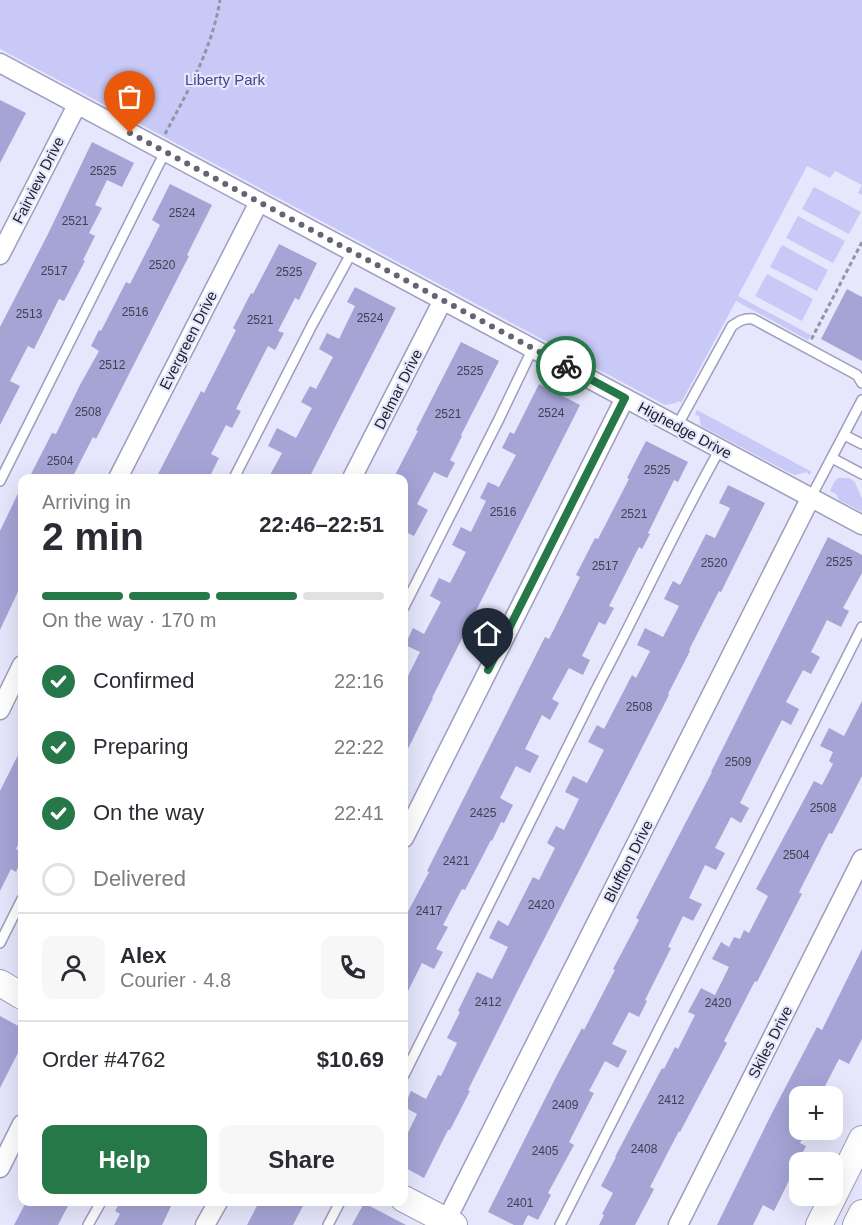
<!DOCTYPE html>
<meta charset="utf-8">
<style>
body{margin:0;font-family:Arial,sans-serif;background:#f7f7f7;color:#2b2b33;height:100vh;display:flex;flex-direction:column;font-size:22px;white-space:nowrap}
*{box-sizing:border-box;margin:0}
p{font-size:20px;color:#7c7c81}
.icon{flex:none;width:33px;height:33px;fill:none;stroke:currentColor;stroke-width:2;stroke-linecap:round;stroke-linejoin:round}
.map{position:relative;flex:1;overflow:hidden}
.details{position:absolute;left:18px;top:474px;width:390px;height:732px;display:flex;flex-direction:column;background:#fff;border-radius:12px;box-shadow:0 6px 24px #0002}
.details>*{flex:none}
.tools{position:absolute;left:789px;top:1086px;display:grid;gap:12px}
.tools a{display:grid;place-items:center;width:54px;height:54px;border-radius:12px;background:#fff;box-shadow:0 6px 24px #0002;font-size:30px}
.pin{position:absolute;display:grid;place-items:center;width:51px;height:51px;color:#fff;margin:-62px -26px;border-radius:50% 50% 50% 0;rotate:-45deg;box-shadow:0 0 6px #0007}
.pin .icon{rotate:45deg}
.courier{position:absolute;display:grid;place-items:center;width:60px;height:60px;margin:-30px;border:4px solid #267849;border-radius:50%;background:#fff;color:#222;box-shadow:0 2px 8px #0007}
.head em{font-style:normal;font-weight:700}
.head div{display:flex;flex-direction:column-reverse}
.head{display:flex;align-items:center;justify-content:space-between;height:102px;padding:0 24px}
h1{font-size:39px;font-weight:700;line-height:45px}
.bar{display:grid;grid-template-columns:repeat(4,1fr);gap:9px 6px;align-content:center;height:72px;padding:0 24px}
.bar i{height:8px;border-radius:4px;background:#e1e1e2}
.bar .current{background:#267849}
.bar p{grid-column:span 4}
.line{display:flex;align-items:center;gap:15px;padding:0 24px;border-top:2px solid #e1e1e2}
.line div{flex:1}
.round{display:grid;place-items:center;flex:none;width:63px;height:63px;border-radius:12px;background:#f7f7f7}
ol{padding:0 24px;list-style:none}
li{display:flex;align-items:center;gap:18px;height:66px}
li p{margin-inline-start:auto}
li .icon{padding:6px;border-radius:50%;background:#267849;color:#fff;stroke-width:4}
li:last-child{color:#7c7c81}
li i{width:33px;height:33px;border:3px solid #e1e1e2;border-radius:50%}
.button{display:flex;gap:12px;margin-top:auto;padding:12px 24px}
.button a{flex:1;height:69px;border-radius:12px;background:#267849;color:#fff;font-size:24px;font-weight:700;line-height:69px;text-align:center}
.button a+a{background:#f7f7f7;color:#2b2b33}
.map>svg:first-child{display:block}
.green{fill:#c9c9f8}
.building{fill:#a5a4d5}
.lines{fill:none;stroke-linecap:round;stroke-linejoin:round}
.lane-casing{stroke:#9e9dbe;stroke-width:12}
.street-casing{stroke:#9e9dbe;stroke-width:21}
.secondary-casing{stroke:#9e9dbe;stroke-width:28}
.path{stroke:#9494a6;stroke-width:3;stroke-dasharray:4.5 3;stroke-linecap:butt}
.lane{stroke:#fff;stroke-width:9}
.street{stroke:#fff;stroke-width:18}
.secondary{stroke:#fff;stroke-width:26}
.done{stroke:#646474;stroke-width:6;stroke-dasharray:0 10.8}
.route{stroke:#267849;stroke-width:8}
.labels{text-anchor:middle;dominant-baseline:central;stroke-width:4.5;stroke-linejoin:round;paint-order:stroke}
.number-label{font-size:12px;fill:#404055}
.park-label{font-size:15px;fill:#4a4583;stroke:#e6e6fc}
.street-label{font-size:15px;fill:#1e1e2a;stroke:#e6e6fc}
</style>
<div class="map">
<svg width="862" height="1225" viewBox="0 0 862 1225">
<rect width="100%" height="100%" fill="#e6e6fc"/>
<g class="green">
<polygon points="0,0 862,0 862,195 858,193 862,185 835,171 830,178 807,166 738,296 811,335 808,340 736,301 681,403 678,401 676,403 665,405 0,49"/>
<polygon points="814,187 861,212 849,234 802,209"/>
<polygon points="798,216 845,241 833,263 786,238"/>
<polygon points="782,245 828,270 817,291 770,267"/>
<polygon points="767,274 813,299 802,321 755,296"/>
<polygon points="697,410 812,472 809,475 807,472 795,475 790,473 701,426 699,416 695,415"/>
<polygon points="838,478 849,478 855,482 862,499 862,512 839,500 836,494 830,491 834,482"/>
</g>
<g class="building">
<polygon points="0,100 26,113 0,163"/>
<polygon points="92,142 134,163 122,187 107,180 95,205 102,208 89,233 95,236 83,260 85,261 64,301 59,299 34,349 28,346 10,381 20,386 0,425 0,327 48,234"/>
<polygon points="170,184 212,205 187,255 189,256 96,439 93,437 72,478 29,478 52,433 56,434 80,385 99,351 91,346 99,330 101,331 126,282 130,284 160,225 152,220"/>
<polygon points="279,244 317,263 299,300 295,298 278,331 284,333 275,350 268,346 236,409 241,411 232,428 226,425 211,454 219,458 209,478 156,478 201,391 204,393 236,330 233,328 251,293 253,294"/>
<polygon points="355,287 396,308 309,478 277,478 270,475 282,453 268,446 277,428 296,438 312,408 301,402 310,386 316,389 333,357 319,349 327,333 339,339 355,306 347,302"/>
<polygon points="847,289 862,297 862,361 821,339"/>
<polygon points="461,342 499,361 461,435 462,436 450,460 455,463 447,478 434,472 417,504 428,510 414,536 404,531 404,478 394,477 418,431 416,430"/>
<polygon points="539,384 580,405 432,698 433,698 404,757 404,684 420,652 405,645 413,628 424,634 441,602 430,596 439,578 450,583 466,552 452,545 461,527 471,532 486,501 480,498 488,482 499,487 516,455 502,448 510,432 514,434"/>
<polygon points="646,441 688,462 678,482 674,480 648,533 650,534 642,549 639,547 609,606 614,608 605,625 599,622 582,656 590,660 583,675 569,668 552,699 559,703 550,720 542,715 525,749 539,756 530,773 516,766 500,798 513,805 504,823 501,822 492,841 491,840 465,890 462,889 443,925 448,927 436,949 443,952 434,969 422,963 404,999 404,919 429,872 427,871 545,637 549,639 580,577 576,575 595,538 598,539 629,479 627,478"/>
<polygon points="22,485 22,583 0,630 0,531"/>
<polygon points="728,485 765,503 721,592 719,591 689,650 690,651 668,694 669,695 517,992 468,1090 470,1091 450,1130 448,1130 424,1178 404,1167 404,1141 417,1114 404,1107 411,1091 426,1099 438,1075 441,1076 457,1043 447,1038 460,1012 458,1011 477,972 492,979 508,947 489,938 498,920 508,926 533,877 539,880 555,848 547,843 556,826 564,830 579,799 565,792 573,776 587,783 604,750 588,742 597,725 604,729 632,675 636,678 650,651 637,645 645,628 663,637 679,606 664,599 673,581 680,585 706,534 715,538 730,508 719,503"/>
<polygon points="828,537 862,555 862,573 843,608 849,611 841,627 827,620 811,652 820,657 811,674 803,670 786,702 799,709 791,725 782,720 765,753 740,803 749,808 741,823 731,817 715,848 725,853 716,870 705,865 689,898 702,904 693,921 683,916 668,947 671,948 645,1000 647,1001 639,1017 629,1012 612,1044 627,1051 618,1068 605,1061 589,1091 594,1093 569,1142 574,1145 548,1193 551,1195 538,1220 528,1215 523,1225 514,1225 488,1212 557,1075 582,1028 584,1030 615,970 613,969 639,920 636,918 712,772 711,772"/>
<polygon points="862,701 862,776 832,834 829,833 799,892 802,894 757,982 755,981 724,1041 727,1043 680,1132 679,1131 650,1187 654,1189 635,1225 599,1225 604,1215 602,1214 613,1193 601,1186 616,1157 615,1157 662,1068 664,1069 675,1047 678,1049 695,1015 688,1012 701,988 715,995 729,967 712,959 721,942 729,947 734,937 740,939 744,930 749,933 768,896 756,889 814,781 822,785 833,764 829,761 833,752 820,746 829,728 844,736"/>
<polygon points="22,747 22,836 16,849 22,852 22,858 16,872 11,869 0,891 0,791"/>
<polygon points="862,949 862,1039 849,1064 839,1059 820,1096 800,1096 800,1130 807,1130 800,1143 806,1146 774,1211 763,1205 753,1225 717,1225 772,1113 817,1027 822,1030"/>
<polygon points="0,1016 22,1028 22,1045 0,1088"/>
<polygon points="26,1202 70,1202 58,1225 14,1225"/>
<polygon points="120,1202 173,1202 162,1225 114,1225 120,1214 115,1211"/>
<polygon points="259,1202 305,1202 293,1225 247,1225"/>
<polygon points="364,1203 406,1225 352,1225"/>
</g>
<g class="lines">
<defs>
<g id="lane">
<path d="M677,426L732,326C739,321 744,318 753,319L857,375L862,383"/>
<polyline points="844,435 862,444"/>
<polyline points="832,458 862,474"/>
<polyline points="234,478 312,325 352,252"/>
<polyline points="0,481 165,152"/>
<polyline points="811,497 862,400"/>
<polyline points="404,607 499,419 533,348"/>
<polyline points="0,943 22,899"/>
<path d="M404,1075L600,682C641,605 677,525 720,449"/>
<polyline points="88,1225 101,1202"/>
<polyline points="328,1225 340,1202"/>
<polyline points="560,1225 862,627"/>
</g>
<g id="street">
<polyline points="0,63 862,525"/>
<polyline points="0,255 77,105"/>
<polyline points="118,478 259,202"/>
<polyline points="352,478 443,300"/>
<polyline points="0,710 22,665"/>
<polyline points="404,838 625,398"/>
<polyline points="0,1168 22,1124"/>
<polyline points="205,1225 218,1202"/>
<polyline points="444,1225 811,497"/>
<polyline points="678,1225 862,859"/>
</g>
<g id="secondary">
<polyline points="0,983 22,996"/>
<polyline points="404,1199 454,1225"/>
<polyline points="819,1225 862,1139"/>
<polyline points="856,1225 862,1213"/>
</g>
</defs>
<use href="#lane" class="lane-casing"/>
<use href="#street" class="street-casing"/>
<use href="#secondary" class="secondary-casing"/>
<g class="path">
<path d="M165,134C188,91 212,49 220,0"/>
<polyline points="813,339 812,338 862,242"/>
</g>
<use href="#lane" class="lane"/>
<use href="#street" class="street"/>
<use href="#secondary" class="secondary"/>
</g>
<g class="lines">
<polyline class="done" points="130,133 566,366"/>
<polyline class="route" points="488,670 625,398 566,366"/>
</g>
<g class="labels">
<g class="number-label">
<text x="103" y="171">2525</text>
<text x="182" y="213">2524</text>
<text x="75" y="221">2521</text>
<text x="162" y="265">2520</text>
<text x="54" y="271">2517</text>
<text x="289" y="272">2525</text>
<text x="135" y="312">2516</text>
<text x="29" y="314">2513</text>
<text x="370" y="318">2524</text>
<text x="260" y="320">2521</text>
<text x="112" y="365">2512</text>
<text x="470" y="371">2525</text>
<text x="88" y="412">2508</text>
<text x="551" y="413">2524</text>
<text x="448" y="414">2521</text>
<text x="60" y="461">2504</text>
<text x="657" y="470">2525</text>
<text x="503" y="512">2516</text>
<text x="634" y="514">2521</text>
<text x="839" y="562">2525</text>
<text x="714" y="563">2520</text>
<text x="605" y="566">2517</text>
<text x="639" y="707">2508</text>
<text x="738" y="762">2509</text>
<text x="823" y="808">2508</text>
<text x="483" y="813">2425</text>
<text x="796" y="855">2504</text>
<text x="456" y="861">2421</text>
<text x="541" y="905">2420</text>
<text x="429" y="911">2417</text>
<text x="488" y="1002">2412</text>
<text x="718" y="1003">2420</text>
<text x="671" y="1100">2412</text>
<text x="565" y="1105">2409</text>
<text x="644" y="1149">2408</text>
<text x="545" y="1151">2405</text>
<text x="520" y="1203">2401</text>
</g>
<g class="park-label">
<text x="225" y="79">Liberty Park</text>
</g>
<g class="street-label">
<text transform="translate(38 180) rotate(-63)">Fairview Drive</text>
<text transform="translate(188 340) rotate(-63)">Evergreen Drive</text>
<text transform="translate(398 389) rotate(-63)">Delmar Drive</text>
<text transform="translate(685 430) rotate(28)">Highedge Drive</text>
<text transform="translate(628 861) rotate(-63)">Bluffton Drive</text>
<text transform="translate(770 1042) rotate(-63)">Skiles Drive</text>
</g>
</g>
</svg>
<div class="tools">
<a>+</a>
<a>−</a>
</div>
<div class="pin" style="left:130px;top:133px;background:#ea580c"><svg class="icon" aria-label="bag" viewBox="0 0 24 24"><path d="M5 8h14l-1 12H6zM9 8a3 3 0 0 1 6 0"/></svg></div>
<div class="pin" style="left:488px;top:670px;background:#1f2937"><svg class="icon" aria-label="home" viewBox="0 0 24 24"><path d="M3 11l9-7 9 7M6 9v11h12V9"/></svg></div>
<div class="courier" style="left:566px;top:366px"><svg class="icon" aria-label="bike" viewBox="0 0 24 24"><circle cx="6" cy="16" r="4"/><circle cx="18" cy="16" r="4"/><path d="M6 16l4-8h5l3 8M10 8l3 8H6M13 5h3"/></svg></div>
<section class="details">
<div class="head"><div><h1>2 min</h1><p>Arriving in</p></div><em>22:46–22:51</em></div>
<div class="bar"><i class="current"></i><i class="current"></i><i class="current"></i><i></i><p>On the way · 170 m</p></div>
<ol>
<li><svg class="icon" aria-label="check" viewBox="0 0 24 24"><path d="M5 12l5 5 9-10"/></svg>Confirmed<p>22:16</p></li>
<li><svg class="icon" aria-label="check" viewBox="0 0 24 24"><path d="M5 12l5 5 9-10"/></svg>Preparing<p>22:22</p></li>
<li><svg class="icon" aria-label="check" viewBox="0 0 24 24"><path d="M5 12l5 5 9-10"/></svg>On the way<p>22:41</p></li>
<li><i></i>Delivered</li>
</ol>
<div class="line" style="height:108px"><a class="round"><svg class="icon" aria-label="person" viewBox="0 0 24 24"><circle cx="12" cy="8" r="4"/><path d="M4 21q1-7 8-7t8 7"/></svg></a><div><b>Alex</b><p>Courier · 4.8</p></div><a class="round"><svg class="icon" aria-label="phone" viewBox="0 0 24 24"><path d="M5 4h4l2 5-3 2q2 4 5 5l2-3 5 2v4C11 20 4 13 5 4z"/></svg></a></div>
<div class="line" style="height:78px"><div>Order #4762</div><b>$10.69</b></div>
<div class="button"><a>Help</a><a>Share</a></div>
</section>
</div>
